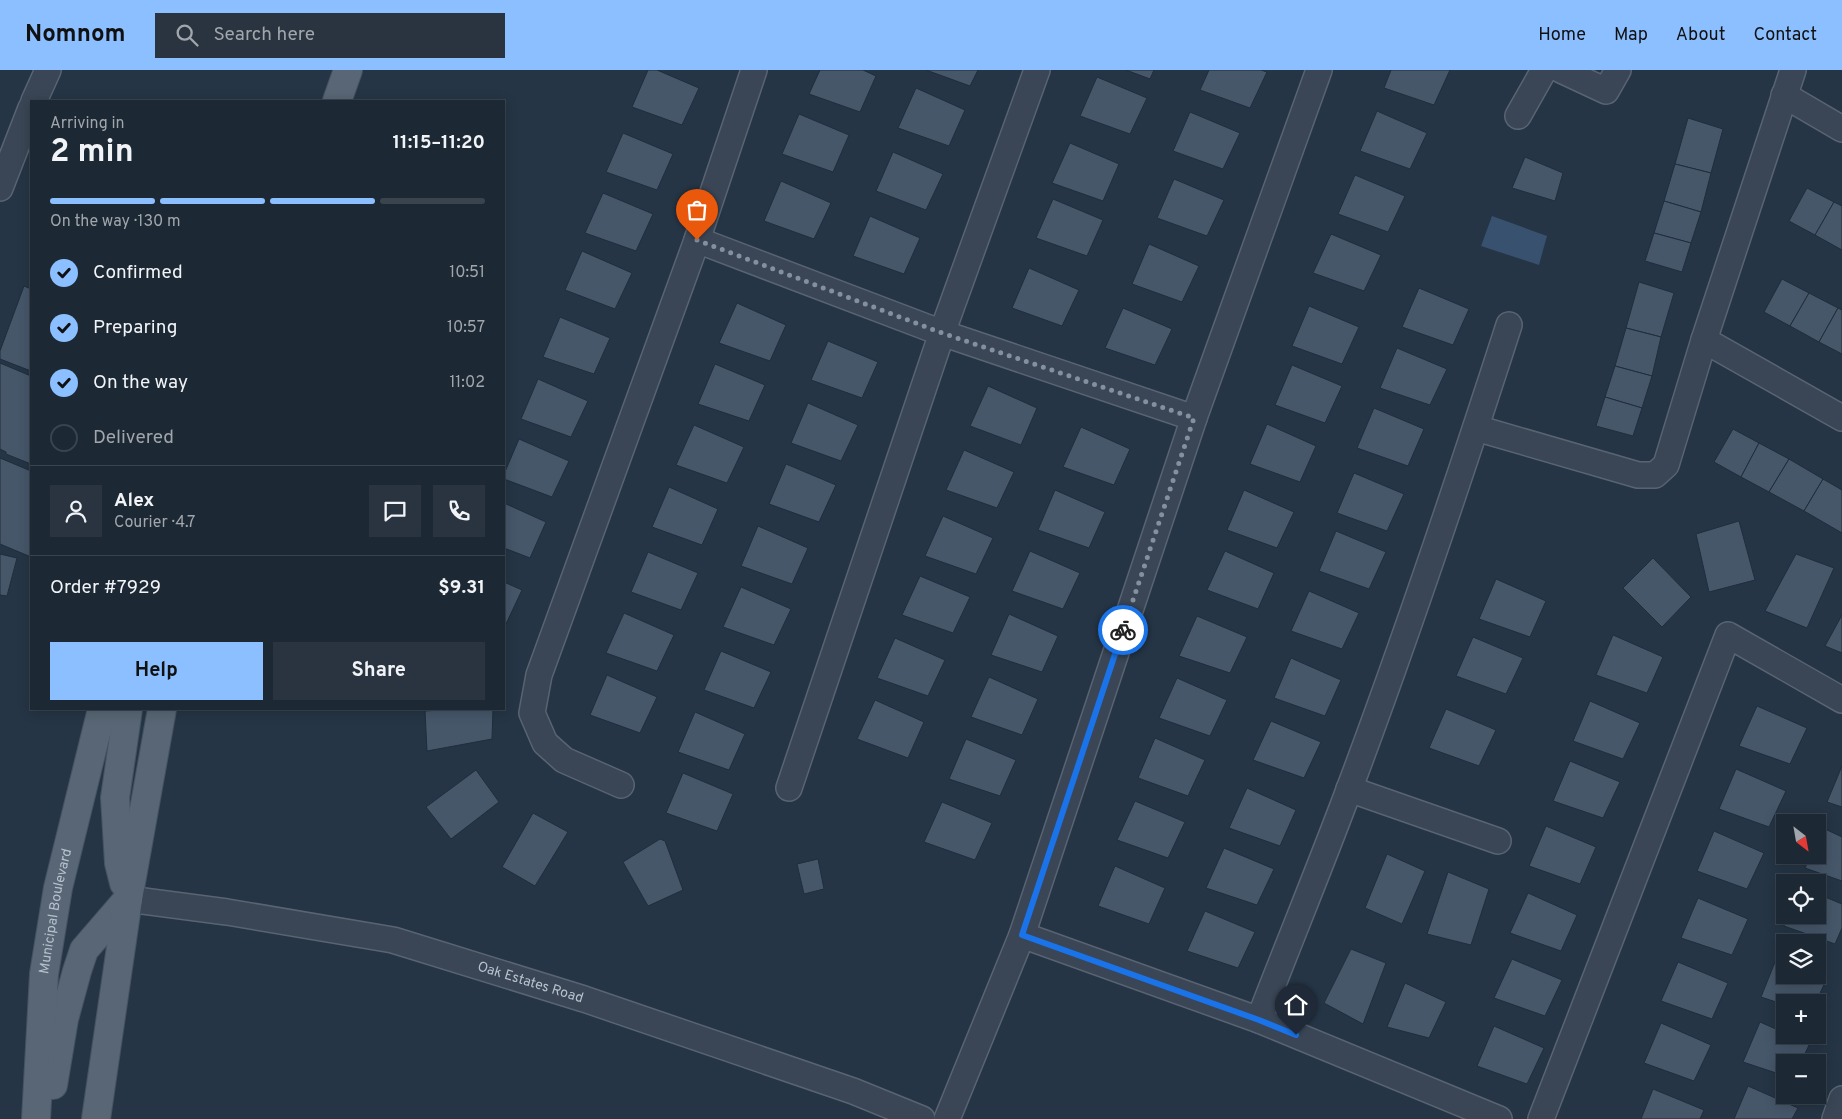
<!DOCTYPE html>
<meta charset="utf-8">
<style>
body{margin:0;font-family:Overpass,sans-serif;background:#293440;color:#f1f3f6;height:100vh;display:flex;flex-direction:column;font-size:19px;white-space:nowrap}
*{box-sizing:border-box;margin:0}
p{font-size:16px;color:#a0a6ac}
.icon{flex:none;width:28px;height:28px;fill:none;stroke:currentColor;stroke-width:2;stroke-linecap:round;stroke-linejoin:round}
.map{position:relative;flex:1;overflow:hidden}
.panel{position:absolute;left:30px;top:30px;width:475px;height:610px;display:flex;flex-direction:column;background:#1c2834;border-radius:0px;box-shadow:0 2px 12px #0003,0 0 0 1px #3a444f}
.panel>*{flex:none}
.needle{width:32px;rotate:149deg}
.controls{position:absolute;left:1776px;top:744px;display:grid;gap:10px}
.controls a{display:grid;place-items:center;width:50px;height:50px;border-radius:0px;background:#1c2834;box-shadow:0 2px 12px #0003,0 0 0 1px #3a444f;font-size:25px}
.pin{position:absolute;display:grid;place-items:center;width:42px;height:42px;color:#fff;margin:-51px -21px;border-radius:50% 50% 50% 0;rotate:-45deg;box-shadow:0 0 5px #0007}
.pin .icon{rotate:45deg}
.courier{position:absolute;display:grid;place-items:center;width:50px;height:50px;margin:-25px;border:4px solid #1a73e8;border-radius:50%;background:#fff;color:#222;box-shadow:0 1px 6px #0007}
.summary em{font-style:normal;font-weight:700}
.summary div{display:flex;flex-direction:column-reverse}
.summary{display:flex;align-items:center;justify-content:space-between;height:85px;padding:0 20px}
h1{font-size:32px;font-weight:700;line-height:38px}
.bar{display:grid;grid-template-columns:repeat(4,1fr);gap:8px 5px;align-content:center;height:60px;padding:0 20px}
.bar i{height:6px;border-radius:4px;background:#3a444f}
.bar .selected{background:#8bbfff}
.bar p{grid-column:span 4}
.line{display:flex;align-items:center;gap:12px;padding:0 20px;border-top:1px solid #3a444f}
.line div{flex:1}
.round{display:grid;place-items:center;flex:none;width:52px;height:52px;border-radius:0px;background:#293440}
ol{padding:0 20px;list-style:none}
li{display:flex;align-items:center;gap:15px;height:55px}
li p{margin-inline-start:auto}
li .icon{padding:5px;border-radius:50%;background:#8bbfff;color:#111;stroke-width:4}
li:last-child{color:#a0a6ac}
li i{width:28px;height:28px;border:2px solid #3a444f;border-radius:50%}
.cta{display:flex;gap:10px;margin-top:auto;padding:10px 20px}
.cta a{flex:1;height:58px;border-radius:0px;background:#8bbfff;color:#111;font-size:20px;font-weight:700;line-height:58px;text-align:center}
.cta a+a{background:#293440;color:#f1f3f6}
header{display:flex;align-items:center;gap:30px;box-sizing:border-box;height:70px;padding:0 25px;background:#8bbfff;color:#111}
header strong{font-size:24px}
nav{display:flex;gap:28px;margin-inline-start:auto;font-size:18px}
.search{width:350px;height:45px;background:#293440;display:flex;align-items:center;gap:12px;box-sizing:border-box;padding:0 18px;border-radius:0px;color:#a0a6ac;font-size:19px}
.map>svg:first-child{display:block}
.water{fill:#37516e}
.building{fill:#46576a;stroke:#202d3c}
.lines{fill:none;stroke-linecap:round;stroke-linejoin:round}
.minor-casing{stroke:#586472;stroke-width:28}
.primary-casing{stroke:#465261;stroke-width:30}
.minor{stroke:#3a4655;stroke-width:25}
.primary{stroke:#586675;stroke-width:28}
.done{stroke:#84909e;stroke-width:5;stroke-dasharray:0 9}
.route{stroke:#1a73e8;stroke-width:6}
.labels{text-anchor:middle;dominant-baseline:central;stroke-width:5;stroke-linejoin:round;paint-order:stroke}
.street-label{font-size:14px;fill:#b7c1ce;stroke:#1e2b3a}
</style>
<header>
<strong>Nomnom</strong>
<div class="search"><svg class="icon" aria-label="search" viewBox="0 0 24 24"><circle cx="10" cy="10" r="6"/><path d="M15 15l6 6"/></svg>Search here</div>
<nav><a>Home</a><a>Map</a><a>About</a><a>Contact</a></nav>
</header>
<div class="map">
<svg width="1842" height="1049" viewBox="0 0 1842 1049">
<rect width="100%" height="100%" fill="#253545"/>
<polygon class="water" points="1492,146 1547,166 1539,195 1481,176"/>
<g class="building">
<polygon points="648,0 657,0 699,18 682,55 632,37"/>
<polygon points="820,0 863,0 876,6 860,42 809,24"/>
<polygon points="926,0 978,0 970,16"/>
<polygon points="1126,0 1154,0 1150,9"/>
<polygon points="1209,0 1261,0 1267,2 1250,38 1200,20"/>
<polygon points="1391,0 1450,0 1434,35 1384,18"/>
<polygon points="1097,7 1147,28 1130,64 1080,46"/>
<polygon points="916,18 965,40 949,76 898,58"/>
<polygon points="1377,41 1427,63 1410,99 1360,81"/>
<polygon points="1190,42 1240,63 1223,99 1173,81"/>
<polygon points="799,44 849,65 833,102 782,84"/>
<polygon points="1688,48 1723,59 1711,103 1675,94"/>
<polygon points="623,63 673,84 657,120 606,102"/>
<polygon points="1070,73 1119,94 1103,131 1052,113"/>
<polygon points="893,82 943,104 926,140 876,121"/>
<polygon points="1525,87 1563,103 1555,131 1512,118"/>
<polygon points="1675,94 1711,103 1701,142 1664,131"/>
<polygon points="1355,105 1405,126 1388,162 1338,144"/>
<polygon points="1174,109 1224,130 1207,166 1157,148"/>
<polygon points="781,111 831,133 814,169 764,151"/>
<polygon points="1807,118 1834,132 1815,165 1789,151"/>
<polygon points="603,123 653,144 636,181 585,163"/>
<polygon points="1053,129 1103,150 1087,186 1036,168"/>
<polygon points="1664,131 1701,142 1691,173 1654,163"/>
<polygon points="1834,132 1842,136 1842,180 1815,165"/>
<polygon points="870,146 920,168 904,204 853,186"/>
<polygon points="1654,163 1691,173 1682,202 1645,191"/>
<polygon points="1331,164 1381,185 1364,221 1313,203"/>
<polygon points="1149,174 1199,196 1182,232 1132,214"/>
<polygon points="582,181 632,203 615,239 565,220"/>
<polygon points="1029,198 1079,220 1062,256 1012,238"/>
<polygon points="1782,209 1809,223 1790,256 1764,242"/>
<polygon points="1639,212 1674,223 1661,267 1626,258"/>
<polygon points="24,216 31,219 31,301 0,289 0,281"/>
<polygon points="1419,218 1469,239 1453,275 1402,257"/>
<polygon points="1809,223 1838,238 1819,272 1790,256"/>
<polygon points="737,233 786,255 770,291 719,273"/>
<polygon points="1309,236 1359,257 1342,294 1292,276"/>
<polygon points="1123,238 1172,259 1155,295 1105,278"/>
<polygon points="1838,238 1842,240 1842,284 1819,272"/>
<polygon points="560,247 610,268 594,304 543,287"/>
<polygon points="1626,258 1661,267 1652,306 1615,296"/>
<polygon points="828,271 878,292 862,328 811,310"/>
<polygon points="1397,278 1447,299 1430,335 1380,318"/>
<polygon points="0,293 31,306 31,394 6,384 6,382 0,379"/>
<polygon points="715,294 765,315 749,351 698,334"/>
<polygon points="1292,295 1342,316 1325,353 1275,335"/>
<polygon points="1615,296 1652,306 1642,338 1605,327"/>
<polygon points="538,309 588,331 571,367 521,349"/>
<polygon points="988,316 1037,338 1021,375 970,356"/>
<polygon points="1605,327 1642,338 1633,366 1596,356"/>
<polygon points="808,333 858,355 841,391 791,373"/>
<polygon points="1374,338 1424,359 1408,396 1357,378"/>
<polygon points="1267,354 1316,376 1300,412 1250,394"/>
<polygon points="694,355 744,377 727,413 676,395"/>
<polygon points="1081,357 1130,379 1114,415 1063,397"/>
<polygon points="1733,359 1759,373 1741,407 1714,392"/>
<polygon points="519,369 569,391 552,427 504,409 504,404"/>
<polygon points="1759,373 1789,389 1769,422 1741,407"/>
<polygon points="964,380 1014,402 997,438 946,420"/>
<polygon points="0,388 31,401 31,487 0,474"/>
<polygon points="1789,389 1823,409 1804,441 1769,422"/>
<polygon points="786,394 836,415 819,452 769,434"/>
<polygon points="1354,403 1404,424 1387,461 1337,443"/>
<polygon points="1823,409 1842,420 1842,463 1804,441"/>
<polygon points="669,417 718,439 702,475 652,457"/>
<polygon points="1055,420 1105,442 1089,478 1038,460"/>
<polygon points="1244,420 1294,442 1277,478 1227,460"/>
<polygon points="504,433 546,452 530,488 504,478"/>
<polygon points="943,446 993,468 976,504 925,486"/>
<polygon points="1739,451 1755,510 1709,522 1696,464"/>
<polygon points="758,456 808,478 792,514 741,496"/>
<polygon points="1336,461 1386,482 1369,519 1319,501"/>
<polygon points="1030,481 1080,503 1063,539 1012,521"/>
<polygon points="1225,481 1274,503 1258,539 1207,520"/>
<polygon points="648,482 698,503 681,540 631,522"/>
<polygon points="0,484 17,488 7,526 0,525"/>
<polygon points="1796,484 1834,498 1807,558 1765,541"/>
<polygon points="1653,488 1691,527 1662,557 1623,518"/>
<polygon points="920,506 970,527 953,563 902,545"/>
<polygon points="1496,509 1546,531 1530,567 1479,549"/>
<polygon points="504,512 522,520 505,556 504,556"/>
<polygon points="741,517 791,539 774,575 723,557"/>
<polygon points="1309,521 1359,543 1342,579 1291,561"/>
<polygon points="624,543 674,565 657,601 606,583"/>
<polygon points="1009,544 1058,566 1042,602 991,585"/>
<polygon points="1842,545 1842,583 1825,576"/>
<polygon points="1197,546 1247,567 1230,603 1179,586"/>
<polygon points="1613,565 1663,587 1647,623 1596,605"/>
<polygon points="1473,567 1523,588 1506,624 1456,606"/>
<polygon points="895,568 945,590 928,626 877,608"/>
<polygon points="721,581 771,602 754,638 704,620"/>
<polygon points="1291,588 1341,610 1325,646 1274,628"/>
<polygon points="607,605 657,627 640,663 590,645"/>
<polygon points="989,607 1038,629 1022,665 971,647"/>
<polygon points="1177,608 1227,630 1210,666 1159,648"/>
<polygon points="875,630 924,652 908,688 857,669"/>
<polygon points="1590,631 1640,653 1623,689 1573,671"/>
<polygon points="1757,636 1807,658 1790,694 1739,676"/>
<polygon points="454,639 493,639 492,669 427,681 425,641"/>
<polygon points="1446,639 1496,660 1479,696 1429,678"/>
<polygon points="695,642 745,664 729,700 678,682"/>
<polygon points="1271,651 1321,672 1304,708 1253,690"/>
<polygon points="1155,668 1205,690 1188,726 1138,708"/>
<polygon points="966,669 1016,690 1000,726 949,709"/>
<polygon points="1570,691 1620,712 1603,748 1553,731"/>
<polygon points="1842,696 1842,737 1827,732"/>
<polygon points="1736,699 1786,721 1769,757 1719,739"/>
<polygon points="476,700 499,732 451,769 426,737"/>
<polygon points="683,703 733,724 717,761 666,743"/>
<polygon points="1247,718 1296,740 1280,776 1229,758"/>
<polygon points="1135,731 1185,752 1168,788 1117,770"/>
<polygon points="942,732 992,753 975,790 924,772"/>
<polygon points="533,743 568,762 535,816 502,797"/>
<polygon points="1546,756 1596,777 1580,814 1529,796"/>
<polygon points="1823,758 1842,767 1842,811 1805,798 1811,785 1818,785 1818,770"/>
<polygon points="1714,761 1764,783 1747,819 1697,801"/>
<polygon points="660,769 665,771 683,820 648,836 623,792"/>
<polygon points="1224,778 1274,799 1257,835 1206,818"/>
<polygon points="1387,784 1425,801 1402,854 1365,838"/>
<polygon points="818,789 824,819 804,824 797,794"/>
<polygon points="1115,796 1165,818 1149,854 1098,836"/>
<polygon points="1448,802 1489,819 1471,875 1427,864"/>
<polygon points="1528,823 1577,845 1561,881 1510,863"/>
<polygon points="1818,824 1842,834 1842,858 1835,874 1784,856 1789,845 1818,845"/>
<polygon points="1698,828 1748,849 1732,885 1681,868"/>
<polygon points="1205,841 1255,862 1238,898 1187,881"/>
<polygon points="1351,879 1386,893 1363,954 1324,933"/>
<polygon points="1777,887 1785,890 1785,905 1818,904 1827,908 1816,932 1785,932 1785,935 1761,927"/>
<polygon points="1512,889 1562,910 1545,946 1494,928"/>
<polygon points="1678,892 1728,913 1712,949 1661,931"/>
<polygon points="1405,913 1446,932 1429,968 1387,957"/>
<polygon points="1760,952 1785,963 1785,965 1791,965 1810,973 1801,992 1785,992 1785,1006 1743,992"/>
<polygon points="1661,953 1711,975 1694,1011 1644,993"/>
<polygon points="1494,956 1544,978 1527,1014 1477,996"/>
<polygon points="1748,1016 1798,1038 1792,1049 1734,1049"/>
<polygon points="1653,1019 1704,1040 1700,1049 1641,1049"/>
</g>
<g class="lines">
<defs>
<g id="minor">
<polyline points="1561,0 1606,21 1618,0"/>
<polyline points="1784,25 1842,59"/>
<polyline points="34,31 48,0"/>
<polyline points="1518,46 1544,0"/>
<polyline points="0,118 31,38"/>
<polyline points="697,170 942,263 1194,348"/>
<polyline points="1704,270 1842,348"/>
<polyline points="1476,358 1638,405 1655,405 1666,395 1704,270 1793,0"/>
<polyline points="621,715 564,690 545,673 532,643 539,605 697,170 754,0"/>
<polyline points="789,718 942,263 1037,0"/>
<polyline points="1349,719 1498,771"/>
<path id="s1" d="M128,829L227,842L393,870L584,929L853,1021L922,1049"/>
<polyline points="1022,865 1259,950 1499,1049"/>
<path d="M1259,950C1289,872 1321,795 1350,717C1407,565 1459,410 1509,255"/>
<polyline points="947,1049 1022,865 1194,348 1319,0"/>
<polyline points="1541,1049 1728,565 1842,630"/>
<polyline points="1835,1049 1842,1029"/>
</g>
<g id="primary">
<polyline points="337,31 348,0"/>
<polyline points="124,813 119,793 115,728 128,639"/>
<polyline points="53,1015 64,949 77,901 84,880 128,829"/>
<path id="s2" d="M36,1049L44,904L58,818L102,639"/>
<polyline points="96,1049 128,829 162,639"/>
</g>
</defs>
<use href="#minor" class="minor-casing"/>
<use href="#primary" class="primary-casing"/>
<use href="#minor" class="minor"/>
<use href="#primary" class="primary"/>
</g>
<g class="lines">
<polyline class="done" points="697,170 942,263 1194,348 1123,560"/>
<polyline class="route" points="1123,560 1022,865 1259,950 1296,965"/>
</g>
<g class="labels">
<g class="street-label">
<text stroke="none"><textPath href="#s2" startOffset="209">Municipal Boulevard</textPath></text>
<text stroke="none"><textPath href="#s1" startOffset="412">Oak Estates Road</textPath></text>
</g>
</g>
</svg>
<div class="controls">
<a><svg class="needle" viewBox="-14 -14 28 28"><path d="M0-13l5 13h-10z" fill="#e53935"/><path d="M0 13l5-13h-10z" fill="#a0a6ac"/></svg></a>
<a><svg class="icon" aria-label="locate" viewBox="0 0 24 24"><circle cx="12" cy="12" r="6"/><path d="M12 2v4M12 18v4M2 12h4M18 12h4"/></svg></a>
<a><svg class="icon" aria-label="layers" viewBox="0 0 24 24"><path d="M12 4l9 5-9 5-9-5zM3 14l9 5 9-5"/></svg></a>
<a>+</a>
<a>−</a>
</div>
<div class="pin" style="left:697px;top:170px;background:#ea580c"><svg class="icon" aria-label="bag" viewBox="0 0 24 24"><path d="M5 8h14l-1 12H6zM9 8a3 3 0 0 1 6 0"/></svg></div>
<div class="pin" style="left:1296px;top:965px;background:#1f2937"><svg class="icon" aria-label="home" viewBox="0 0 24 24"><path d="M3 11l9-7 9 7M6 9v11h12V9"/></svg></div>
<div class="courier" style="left:1123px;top:560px"><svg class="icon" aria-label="bike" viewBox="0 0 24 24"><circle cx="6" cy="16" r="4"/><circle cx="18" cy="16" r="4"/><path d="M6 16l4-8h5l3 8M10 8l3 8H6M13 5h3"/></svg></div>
<section class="panel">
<div class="summary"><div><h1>2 min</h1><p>Arriving in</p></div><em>11:15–11:20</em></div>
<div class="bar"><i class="selected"></i><i class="selected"></i><i class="selected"></i><i></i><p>On the way · 130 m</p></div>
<ol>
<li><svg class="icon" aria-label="check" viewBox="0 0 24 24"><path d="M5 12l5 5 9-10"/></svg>Confirmed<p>10:51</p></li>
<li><svg class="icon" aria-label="check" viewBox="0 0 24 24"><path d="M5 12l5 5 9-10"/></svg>Preparing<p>10:57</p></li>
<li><svg class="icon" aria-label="check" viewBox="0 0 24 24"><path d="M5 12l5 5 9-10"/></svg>On the way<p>11:02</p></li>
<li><i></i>Delivered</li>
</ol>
<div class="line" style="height:90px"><a class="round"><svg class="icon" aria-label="person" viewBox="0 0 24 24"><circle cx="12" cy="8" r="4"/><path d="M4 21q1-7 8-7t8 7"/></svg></a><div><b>Alex</b><p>Courier · 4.7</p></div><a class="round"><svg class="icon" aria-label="chat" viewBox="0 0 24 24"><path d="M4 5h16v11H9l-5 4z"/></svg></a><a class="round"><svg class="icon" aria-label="phone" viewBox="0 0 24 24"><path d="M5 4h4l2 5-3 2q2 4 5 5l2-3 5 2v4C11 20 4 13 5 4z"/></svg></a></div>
<div class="line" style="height:65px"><div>Order #7929</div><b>$9.31</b></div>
<div class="cta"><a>Help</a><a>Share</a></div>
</section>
</div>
